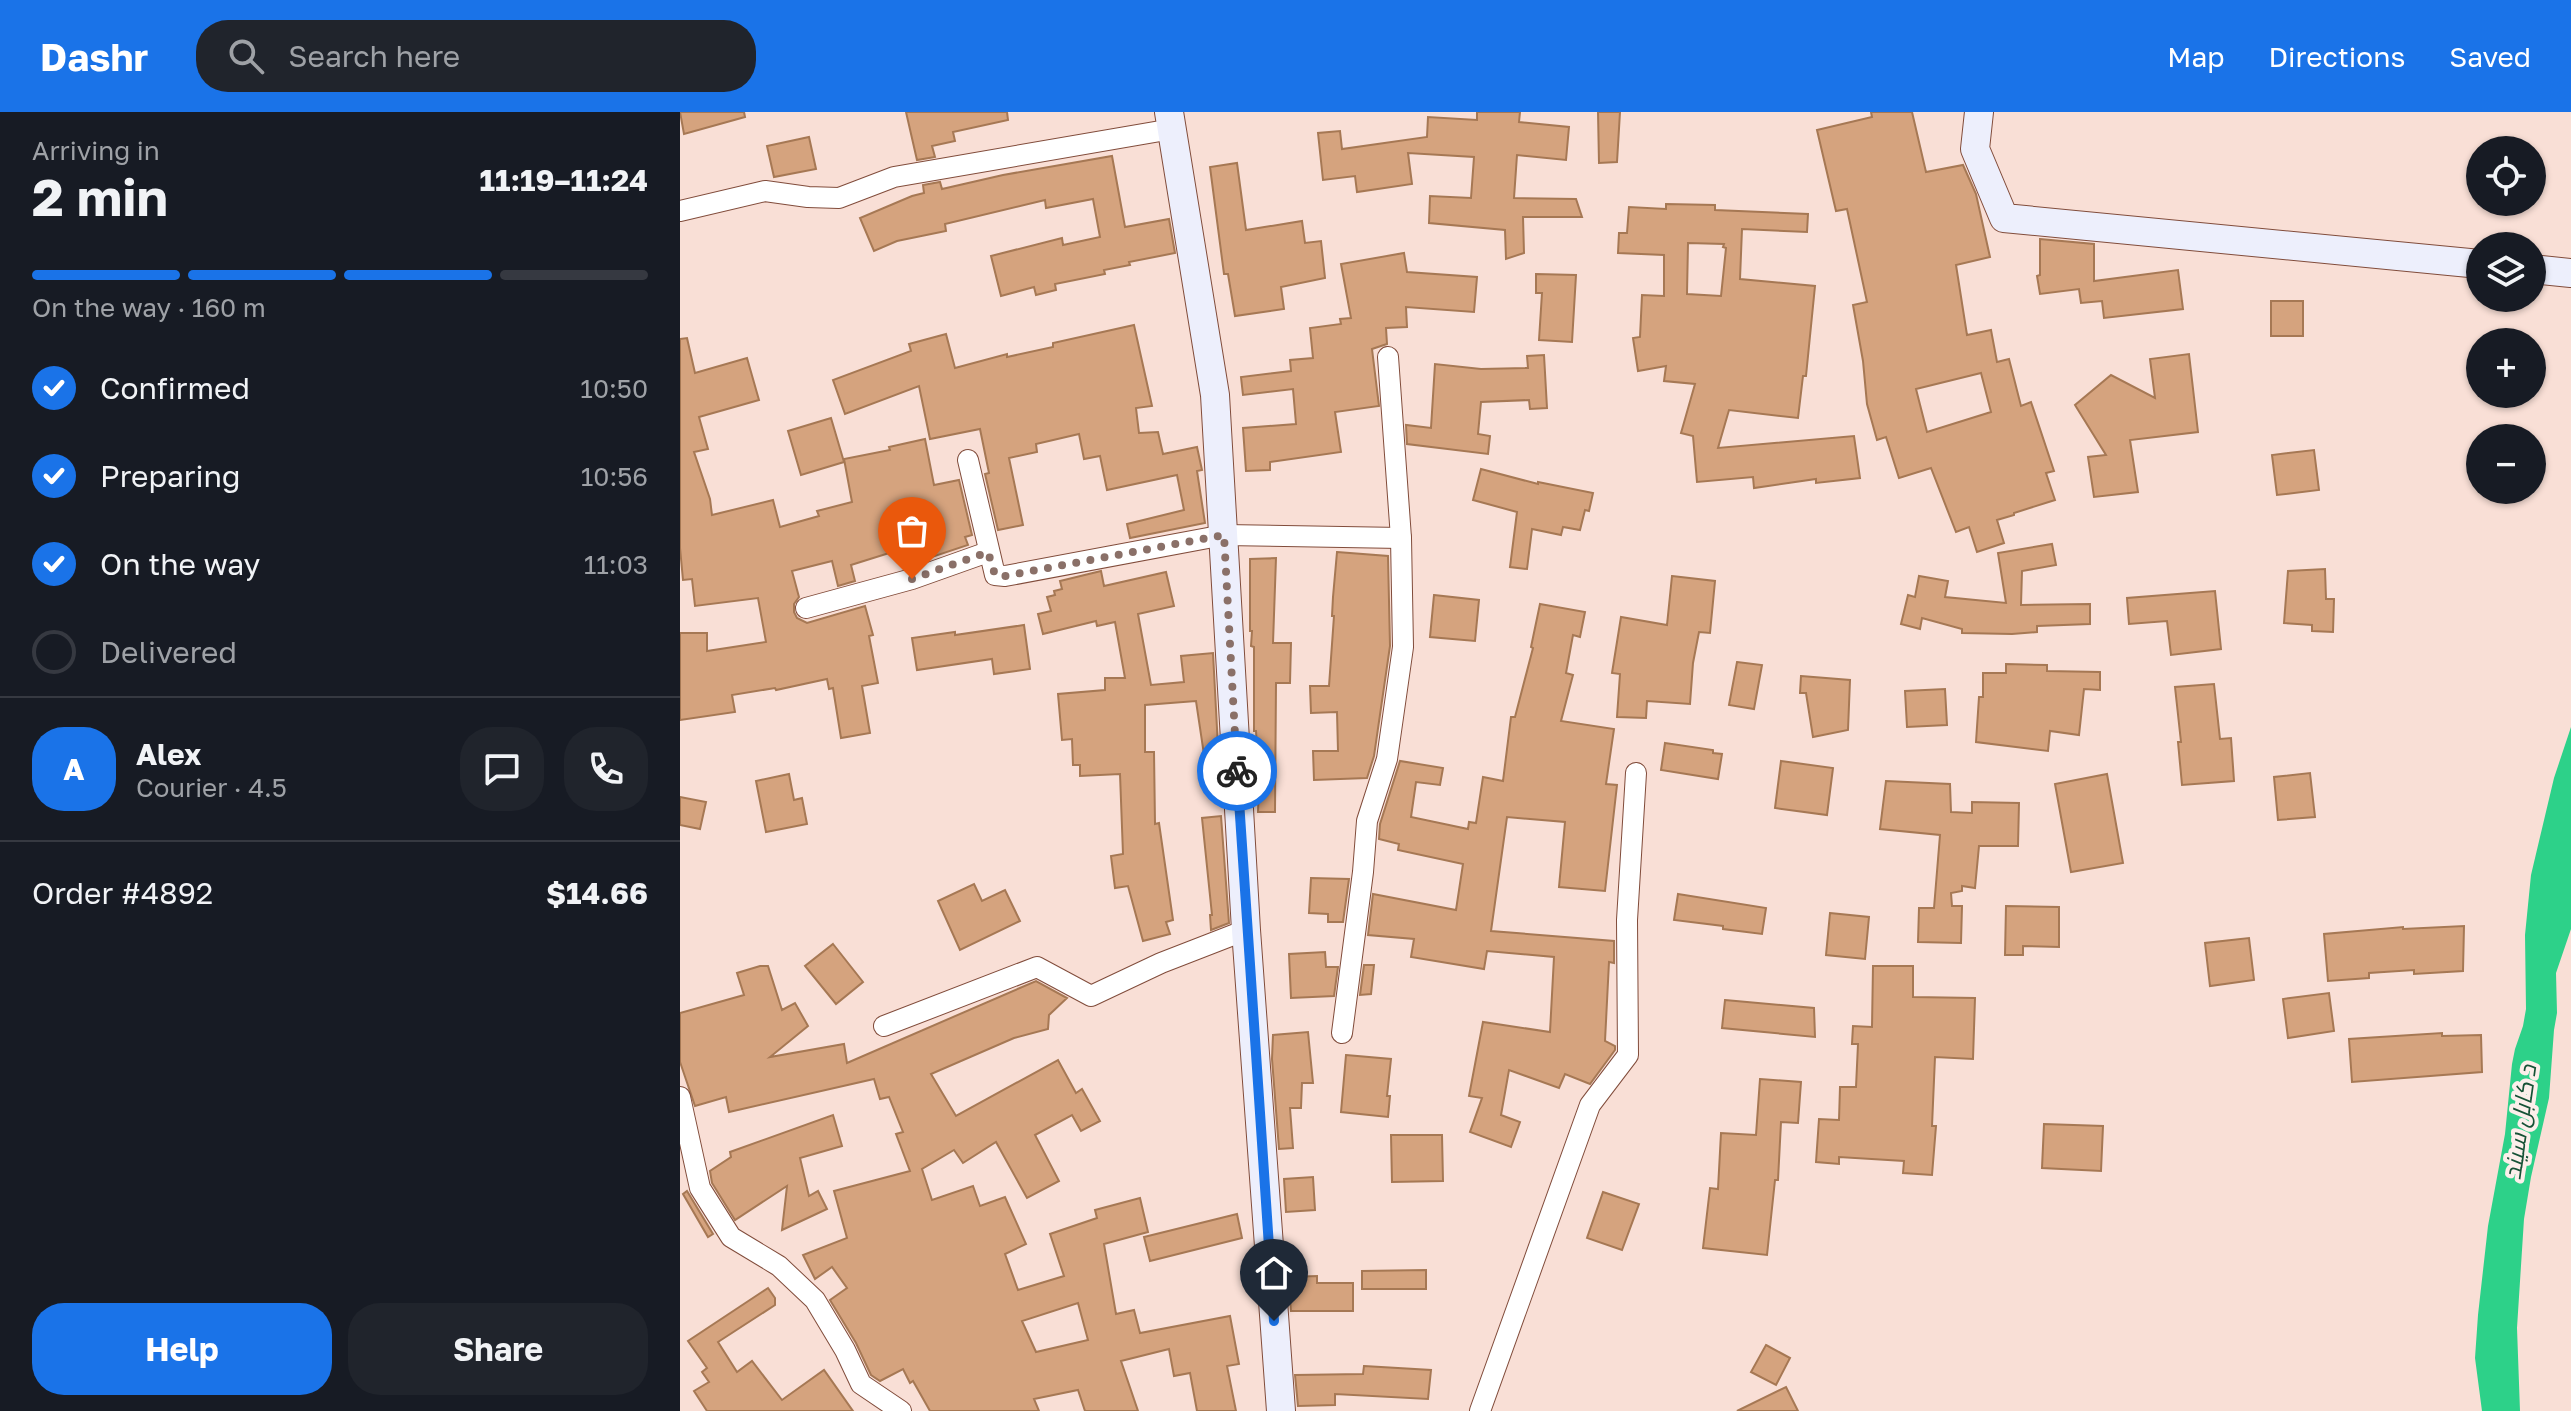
<!DOCTYPE html>
<meta charset="utf-8">
<style>
body{margin:0;font-family:"Golos Text",Cairo,sans-serif;background:#20242c;color:#f1f3f6;height:100vh;display:flex;flex-direction:column;font-size:30px;white-space:nowrap}
*{box-sizing:border-box;margin:0}
p{font-size:26px;color:#9ea1a6}
.icon{flex:none;width:44px;height:44px;fill:none;stroke:currentColor;stroke-width:2;stroke-linecap:round;stroke-linejoin:round}
.map{position:relative;flex:1;overflow:hidden}
.sheet{display:flex;flex-direction:column;background:#171b24;width:680px}
.sheet>*{flex:none}
.fabs{position:absolute;left:1786px;top:24px;display:grid;gap:16px}
.fabs a{display:grid;place-items:center;width:80px;height:80px;border-radius:50%;background:#171b24;box-shadow:0 2px 6px #0004;font-size:40px}
.pin{position:absolute;display:grid;place-items:center;width:68px;height:68px;color:#fff;margin:-82px -34px;border-radius:50% 50% 50% 0;rotate:-45deg;box-shadow:0 0 8px #0007}
.pin .icon{rotate:45deg}
.courier{position:absolute;display:grid;place-items:center;width:80px;height:80px;margin:-40px;border:6px solid #1a73e8;border-radius:50%;background:#fff;color:#222;box-shadow:0 2px 10px #0007}
.summary em{font-style:normal;font-weight:700}
.summary div{display:flex;flex-direction:column-reverse}
.summary{display:flex;align-items:center;justify-content:space-between;height:136px;padding:0 32px}
h1{font-size:52px;font-weight:700;line-height:60px}
.bar{display:grid;grid-template-columns:repeat(4,1fr);gap:12px 8px;align-content:center;height:96px;padding:0 32px}
.bar i{height:10px;border-radius:6px;background:#363941}
.bar .on{background:#1a73e8}
.bar p{grid-column:span 4}
.line{display:flex;align-items:center;gap:20px;padding:0 32px;border-top:2px solid #363941}
.line div{flex:1}
.round{display:grid;place-items:center;flex:none;width:84px;height:84px;border-radius:32px;background:#20242c}
ol{padding:0 32px;list-style:none}
li{display:flex;align-items:center;gap:24px;height:88px}
li p{margin-inline-start:auto}
li .icon{padding:8px;border-radius:50%;background:#1a73e8;color:#fff;stroke-width:4}
li:last-child{color:#9ea1a6}
li i{width:44px;height:44px;border:4px solid #363941;border-radius:50%}
.primary-button{display:flex;gap:16px;margin-top:auto;padding:16px 32px}
.primary-button a{flex:1;height:92px;border-radius:32px;background:#1a73e8;color:#fff;font-size:32px;font-weight:700;line-height:92px;text-align:center}
.primary-button a+a{background:#20242c;color:#f1f3f6}
header{display:flex;align-items:center;gap:48px;box-sizing:border-box;height:112px;padding:0 40px;background:#1a73e8;color:#fff}
header strong{font-size:38px}
nav{display:flex;gap:44px;margin-inline-start:auto;font-size:28px}
.search{width:560px;height:72px;background:#20242c;display:flex;align-items:center;gap:20px;box-sizing:border-box;padding:0 28px;border-radius:32px;color:#9ea1a6;font-size:30px}
main{display:flex;flex:1;min-height:0}
.map>svg:first-child{display:block}
.water{fill:#2dd189}
.building{fill:#d5a37e;stroke:#a67854;stroke-width:2;fill-rule:evenodd}
.lines{fill:none;stroke-linecap:round;stroke-linejoin:round}
.street-casing{stroke:#814c3b;stroke-width:22}
.secondary-casing{stroke:#814c3b;stroke-width:30}
.street{stroke:#fff;stroke-width:20}
.secondary{stroke:#edeffc;stroke-width:28}
.done{stroke:#8a7068;stroke-width:8;stroke-dasharray:0 14.4}
.route{stroke:#1a73e8;stroke-width:10}
.labels{text-anchor:middle;dominant-baseline:central;stroke-width:8;stroke-linejoin:round;paint-order:stroke}
.water-label{font-size:24px;font-style:italic;fill:#165236;stroke:#fcefeb}
</style>
<header>
<strong>Dashr</strong>
<div class="search"><svg class="icon" aria-label="search" viewBox="0 0 24 24"><circle cx="10" cy="10" r="6"/><path d="M15 15l6 6"/></svg>Search here</div>
<nav><a>Map</a><a>Directions</a><a>Saved</a></nav>
</header>
<main>
<section class="sheet">
<div class="summary"><div><h1>2 min</h1><p>Arriving in</p></div><em>11:19–11:24</em></div>
<div class="bar"><i class="on"></i><i class="on"></i><i class="on"></i><i></i><p>On the way · 160 m</p></div>
<ol>
<li><svg class="icon" aria-label="check" viewBox="0 0 24 24"><path d="M5 12l5 5 9-10"/></svg>Confirmed<p>10:50</p></li>
<li><svg class="icon" aria-label="check" viewBox="0 0 24 24"><path d="M5 12l5 5 9-10"/></svg>Preparing<p>10:56</p></li>
<li><svg class="icon" aria-label="check" viewBox="0 0 24 24"><path d="M5 12l5 5 9-10"/></svg>On the way<p>11:03</p></li>
<li><i></i>Delivered</li>
</ol>
<div class="line" style="height:144px"><b class="round" style="background:#1a73e8;color:#fff">A</b><div><b>Alex</b><p>Courier · 4.5</p></div><a class="round"><svg class="icon" aria-label="chat" viewBox="0 0 24 24"><path d="M4 5h16v11H9l-5 4z"/></svg></a><a class="round"><svg class="icon" aria-label="phone" viewBox="0 0 24 24"><path d="M5 4h4l2 5-3 2q2 4 5 5l2-3 5 2v4C11 20 4 13 5 4z"/></svg></a></div>
<div class="line" style="height:104px"><div>Order #4892</div><b>$14.66</b></div>
<div class="primary-button"><a>Help</a><a>Share</a></div>
</section>
<div class="map">
<svg width="1891" height="1299" viewBox="0 0 1891 1299">
<rect width="100%" height="100%" fill="#f9dfd6"/>
<polygon class="water" points="1891,615 1891,817 1876,861 1877,901 1874,918 1869,986 1851,1065 1844,1107 1837,1216 1840,1299 1802,1299 1795,1246 1798,1203 1808,1114 1825,1022 1832,952 1835,937 1843,914 1846,897 1845,823 1851,763 1874,666"/>
<g class="building">
<polygon points="0,0 64,0 65,5 4,22"/>
<polygon points="226,0 327,0 328,8 273,20 275,29 252,34 255,45 237,48"/>
<polygon points="797,0 840,0 839,10 889,15 886,48 837,43 834,86 896,87 902,105 843,105 844,141 826,147 825,118 749,111 750,84 791,86 794,45 728,41 732,72 677,80 675,64 643,68 638,21 660,19 662,37 747,25 748,5 797,8"/>
<polygon points="918,0 940,0 937,50 919,51"/>
<path d="M1191,0H1232L1246,60L1283,53L1296,82L1310,145L1276,153L1287,223L1311,218L1317,250L1329,247L1341,294L1351,290L1374,359L1366,361L1375,388L1334,401V403L1317,408L1324,431L1297,440L1289,415L1276,420L1251,356L1219,366L1206,325L1197,328L1187,292L1183,249L1173,193L1187,190L1167,97L1156,99L1137,18L1192,5ZM1301,261L1311,300L1247,320L1236,277Z"/>
<polygon points="129,25 136,57 94,65 87,34"/>
<polygon points="432,44 445,115 489,107 495,141 449,150 450,153 424,158 425,162 375,172 376,178 356,183 354,175 321,184 311,144 382,126 383,133 420,125 413,87 366,96 365,88 265,112 266,119 217,129 194,139 180,106 232,84 244,81 243,73 260,70 262,77 323,63"/>
<polygon points="557,51 566,118 622,109 625,131 641,129 645,166 601,175 604,197 555,204 548,162 544,162 530,55"/>
<path d="M986,92L1035,93V98L1128,102L1127,120L1062,117L1060,167L1135,174L1126,264H1123L1118,306L1049,298L1038,336L1174,324L1180,366L1136,371V367L1074,376L1073,365L1017,370L1013,324L1001,321L1015,272L984,269L986,254L958,259L953,226L960,225L962,183L984,184V143L938,141L939,121H947L949,95L986,97ZM1008,131L1044,132L1043,135L1046,136L1041,184L1007,182Z"/>
<polygon points="1360,127 1414,132 1414,169 1498,158 1503,197 1424,206 1422,189 1401,191 1399,177 1360,182 1357,164 1360,163"/>
<polygon points="724,141 727,160 797,165 794,200 726,195 727,215 706,216 707,232 692,237 699,294 655,300 661,340 590,350 590,358 566,359 563,316 616,312 613,277 563,283 561,265 611,259 610,248 633,246 630,216 661,212 660,207 671,206 661,152"/>
<polygon points="856,162 896,163 892,230 859,228 862,181 856,181"/>
<rect x="1591" y="189" width="32" height="35"/>
<polygon points="454,213 472,294 456,296 459,321 478,320 483,342 517,335 522,358 517,359 525,411 450,426 447,412 504,398 497,363 427,378 420,344 404,347 399,322 356,332 357,340 329,346 343,413 318,418 305,362 309,361 300,317 250,327 239,274 165,302 153,268 231,239 229,232 266,222 275,256 327,242 327,245 373,235 373,231"/>
<polygon points="7,226 15,261 67,246 79,288 19,305 28,337 14,340 30,387 32,403 93,388 100,415 139,404 137,399 172,390 164,347 210,338 209,335 245,327 254,373 279,368 292,423 285,425 288,433 228,453 225,436 171,453 175,469 158,474 152,449 112,459 119,485 114,492 114,500 117,506 127,511 185,494 193,523 189,524 198,571 182,574 190,621 161,626 153,576 149,577 147,567 96,578 95,576 52,583 55,600 0,608 0,521 27,521 27,539 86,530 78,486 15,494 12,467 3,468 0,436 0,227"/>
<polygon points="1509,242 1518,320 1450,328 1458,380 1414,385 1408,345 1426,343 1395,293 1431,263 1475,286 1470,247"/>
<polygon points="864,243 867,296 850,297 849,288 801,290 798,322 810,324 808,342 727,332 726,313 751,316 755,252 801,257 848,256 847,244"/>
<polygon points="151,306 164,350 121,363 108,319"/>
<polygon points="1634,338 1639,378 1597,383 1592,343"/>
<polygon points="801,357 858,372 858,370 913,381 909,399 905,398 900,418 883,415 881,423 852,417 847,457 830,455 837,400 793,388"/>
<polygon points="1372,432 1376,453 1342,459 1341,493 1410,492 1410,512 1357,514 1357,520 1332,522 1282,521 1282,517 1242,506 1240,517 1221,512 1228,483 1235,485 1239,464 1268,469 1265,485 1326,491 1318,441"/>
<polygon points="657,440 708,444 710,534 694,644 687,666 634,668 633,639 658,639 657,600 631,601 630,574 649,574 654,504 652,504 653,485"/>
<polygon points="596,446 593,531 611,531 610,571 596,571 595,700 578,700 579,671 576,619 574,619 574,535 571,534 572,519 570,519 570,447"/>
<polygon points="1645,457 1646,487 1654,487 1653,520 1632,519 1632,513 1604,511 1608,459"/>
<polygon points="421,459 424,474 486,460 494,494 458,502 471,573 504,570 501,544 533,541 539,654 526,656 516,589 465,593 465,640 474,640 475,712 479,711 493,808 486,810 490,822 463,829 448,774 435,776 431,744 443,742 440,662 400,664 400,653 393,653 392,627 382,628 378,582 425,578 425,566 445,566 435,510 417,514 416,509 363,522 358,502 371,499 367,485 375,483 374,479 382,477 380,469"/>
<polygon points="992,464 1035,469 1030,521 1019,520 1013,551 1010,592 967,589 966,606 937,605 940,562 932,561 941,505 987,513"/>
<polygon points="1535,479 1541,537 1491,543 1487,509 1449,512 1447,486"/>
<polygon points="754,483 799,488 795,529 750,525"/>
<polygon points="860,492 905,500 900,525 893,523 886,561 893,563 881,609 934,617 926,672 937,673 925,779 879,775 885,710 827,705 811,819 934,829 934,851 929,850 925,929 935,934 935,938 910,972 885,962 879,976 829,958 821,1003 840,1010 831,1035 790,1020 802,986 789,984 803,910 870,920 874,845 807,839 804,857 731,845 734,827 688,823 693,782 776,798 783,752 718,738 719,732 699,727 700,712 720,649 763,656 760,673 736,670 731,705 788,717 789,710 796,711 803,665 823,669 831,605 835,605 853,536 851,535"/>
<polygon points="344,513 350,557 314,562 312,547 237,558 232,526 275,520 275,523"/>
<polygon points="1057,550 1082,553 1074,597 1049,593"/>
<polygon points="1326,552 1367,553 1367,559 1420,560 1420,578 1404,577 1399,623 1370,619 1368,639 1296,630 1299,585 1303,585 1303,561 1326,561"/>
<polygon points="1121,564 1170,568 1168,618 1133,625 1126,581 1120,581"/>
<polygon points="1534,572 1540,627 1551,626 1554,669 1502,673 1498,630 1501,630 1495,575"/>
<polygon points="1265,577 1267,613 1227,615 1225,579"/>
<polygon points="985,631 1033,638 1033,641 1042,642 1038,667 981,658"/>
<polygon points="1101,649 1153,656 1147,703 1095,696"/>
<polygon points="1630,661 1635,705 1598,708 1594,665"/>
<polygon points="109,662 114,688 122,686 127,712 86,720 76,669"/>
<polygon points="1427,662 1443,751 1391,760 1375,672"/>
<polygon points="1206,669 1270,672 1271,700 1292,701 1292,690 1339,691 1338,734 1299,734 1295,776 1282,774 1282,779 1271,781 1272,794 1282,794 1281,831 1238,830 1239,796 1254,796 1260,723 1200,717"/>
<polygon points="0,685 26,690 20,717 0,713"/>
<polygon points="541,704 549,811 531,818 530,803 532,803 522,706"/>
<polygon points="631,766 669,767 663,810 648,810 648,802 629,801"/>
<polygon points="294,772 302,789 325,778 340,809 280,838 258,789"/>
<polygon points="998,782 1086,796 1082,822 1043,817 1043,814 994,808"/>
<polygon points="1326,794 1379,795 1379,835 1343,834 1343,843 1325,843"/>
<polygon points="1150,801 1189,805 1185,847 1146,843"/>
<polygon points="1784,814 1783,859 1734,862 1734,858 1689,861 1689,866 1648,869 1644,822 1723,815 1723,817"/>
<polygon points="1569,826 1574,868 1530,874 1525,831"/>
<polygon points="153,832 183,870 156,892 125,854"/>
<polygon points="645,840 646,855 658,855 654,884 611,886 609,842"/>
<polygon points="684,853 694,853 691,882 680,883"/>
<path d="M80,854H88L102,898L115,891L128,914L90,945L164,932L167,951L356,869L387,886L369,903L368,917L334,926L251,962L276,1004L378,948L396,981L402,977L420,1009L401,1019L392,1003L355,1023L379,1069L347,1086L316,1030L283,1051L274,1038L242,1057L252,1088L293,1074L300,1094L325,1085L346,1132L325,1142L338,1178L384,1164L370,1122L417,1106L415,1098L460,1086L468,1120L424,1132L436,1202L454,1198L460,1221L550,1204L559,1252L547,1254L556,1299H517L510,1261L494,1264L489,1237L441,1249L458,1299H405L398,1278L354,1287L359,1299H250L233,1269L230,1271L223,1257L200,1269L191,1263L176,1231L150,1188L167,1176L152,1155L135,1167L123,1143L167,1126L154,1079L230,1059L216,1022L223,1020L209,985L200,987L194,967L49,1000L46,985L15,994L0,950V901L64,883L57,861ZM398,1191L408,1228L356,1240L342,1209Z"/>
<polygon points="1193,854 1233,854 1233,885 1295,886 1293,947 1255,945 1252,1014 1256,1014 1252,1063 1223,1061 1224,1049 1159,1045 1159,1052 1136,1050 1139,1007 1159,1008 1160,975 1176,975 1178,932 1172,932 1173,914 1192,915"/>
<polygon points="1649,881 1654,919 1608,926 1603,887"/>
<polygon points="1045,888 1134,896 1135,925 1042,916"/>
<polygon points="628,920 633,971 622,971 621,996 610,996 613,1036 599,1037 592,947 593,923"/>
<polygon points="1762,921 1762,924 1801,923 1802,960 1672,970 1669,927"/>
<polygon points="666,943 711,947 707,984 710,984 708,1005 661,1000"/>
<polygon points="1080,967 1121,970 1118,1011 1101,1010 1098,1068 1095,1068 1087,1143 1023,1136 1030,1076 1038,1077 1041,1021 1076,1023"/>
<polygon points="153,1003 162,1034 120,1046 129,1084 138,1079 147,1097 102,1118 107,1074 55,1108 32,1071 30,1059 51,1045 50,1040"/>
<polygon points="1364,1012 1423,1014 1421,1059 1362,1056"/>
<polygon points="711,1023 762,1023 763,1069 712,1070"/>
<polygon points="633,1065 635,1098 606,1100 604,1067"/>
<polygon points="7,1079 33,1122 28,1125 3,1082"/>
<polygon points="923,1080 959,1092 942,1138 907,1126"/>
<polygon points="557,1102 562,1126 470,1149 464,1125"/>
<polygon points="746,1158 746,1177 682,1177 682,1159"/>
<polygon points="637,1164 637,1171 673,1171 673,1199 611,1199 608,1165"/>
<polygon points="88,1176 95,1186 95,1193 38,1230 57,1260 72,1249 102,1288 144,1258 173,1299 27,1299 14,1279 29,1270 22,1260 27,1256 8,1229"/>
<polygon points="1086,1233 1110,1246 1096,1273 1071,1260"/>
<polygon points="684,1254 751,1258 748,1287 655,1282 655,1293 618,1294 615,1263 683,1262"/>
<polygon points="1106,1275 1118,1299 1057,1299"/>
</g>
<g class="lines">
<defs>
<g id="street">
<polyline points="0,99 85,79 128,85 159,86 214,65 492,17"/>
<polyline points="288,348 315,463 325,464 544,423 721,426"/>
<polyline points="126,496 232,467 308,440"/>
<polyline points="204,914 357,855 411,884 481,851 566,818"/>
<polyline points="662,921 683,760 687,709 707,647 723,535 721,426 708,245"/>
<polyline points="0,985 20,1076 51,1125 99,1154 135,1188 165,1238 181,1272 221,1299"/>
<polyline points="800,1299 910,993 948,943 947,808 956,661"/>
</g>
<g id="secondary">
<polyline points="489,0 535,283 566,818 601,1299"/>
<polyline points="1299,0 1295,37 1324,106 1800,152"/>
<polyline points="1852,157 1891,161"/>
</g>
</defs>
<use href="#street" class="street-casing"/>
<use href="#secondary" class="secondary-casing"/>
<use href="#street" class="street"/>
<use href="#secondary" class="secondary"/>
</g>
<g class="lines">
<polyline class="done" points="232,467 308,440 315,463 325,464 544,423 557,659"/>
<polyline class="route" points="557,659 594,1209"/>
</g>
<g class="labels">
<g class="water-label">
<text transform="translate(1839 1010) rotate(-82)">د کابل سيند</text>
</g>
</g>
</svg>
<div class="fabs">
<a><svg class="icon" aria-label="locate" viewBox="0 0 24 24"><circle cx="12" cy="12" r="6"/><path d="M12 2v4M12 18v4M2 12h4M18 12h4"/></svg></a>
<a><svg class="icon" aria-label="layers" viewBox="0 0 24 24"><path d="M12 4l9 5-9 5-9-5zM3 14l9 5 9-5"/></svg></a>
<a>+</a>
<a>−</a>
</div>
<div class="pin" style="left:232px;top:467px;background:#ea580c"><svg class="icon" aria-label="bag" viewBox="0 0 24 24"><path d="M5 8h14l-1 12H6zM9 8a3 3 0 0 1 6 0"/></svg></div>
<div class="pin" style="left:594px;top:1209px;background:#1f2937"><svg class="icon" aria-label="home" viewBox="0 0 24 24"><path d="M3 11l9-7 9 7M6 9v11h12V9"/></svg></div>
<div class="courier" style="left:557px;top:659px"><svg class="icon" aria-label="bike" viewBox="0 0 24 24"><circle cx="6" cy="16" r="4"/><circle cx="18" cy="16" r="4"/><path d="M6 16l4-8h5l3 8M10 8l3 8H6M13 5h3"/></svg></div>
</div>
</main>
